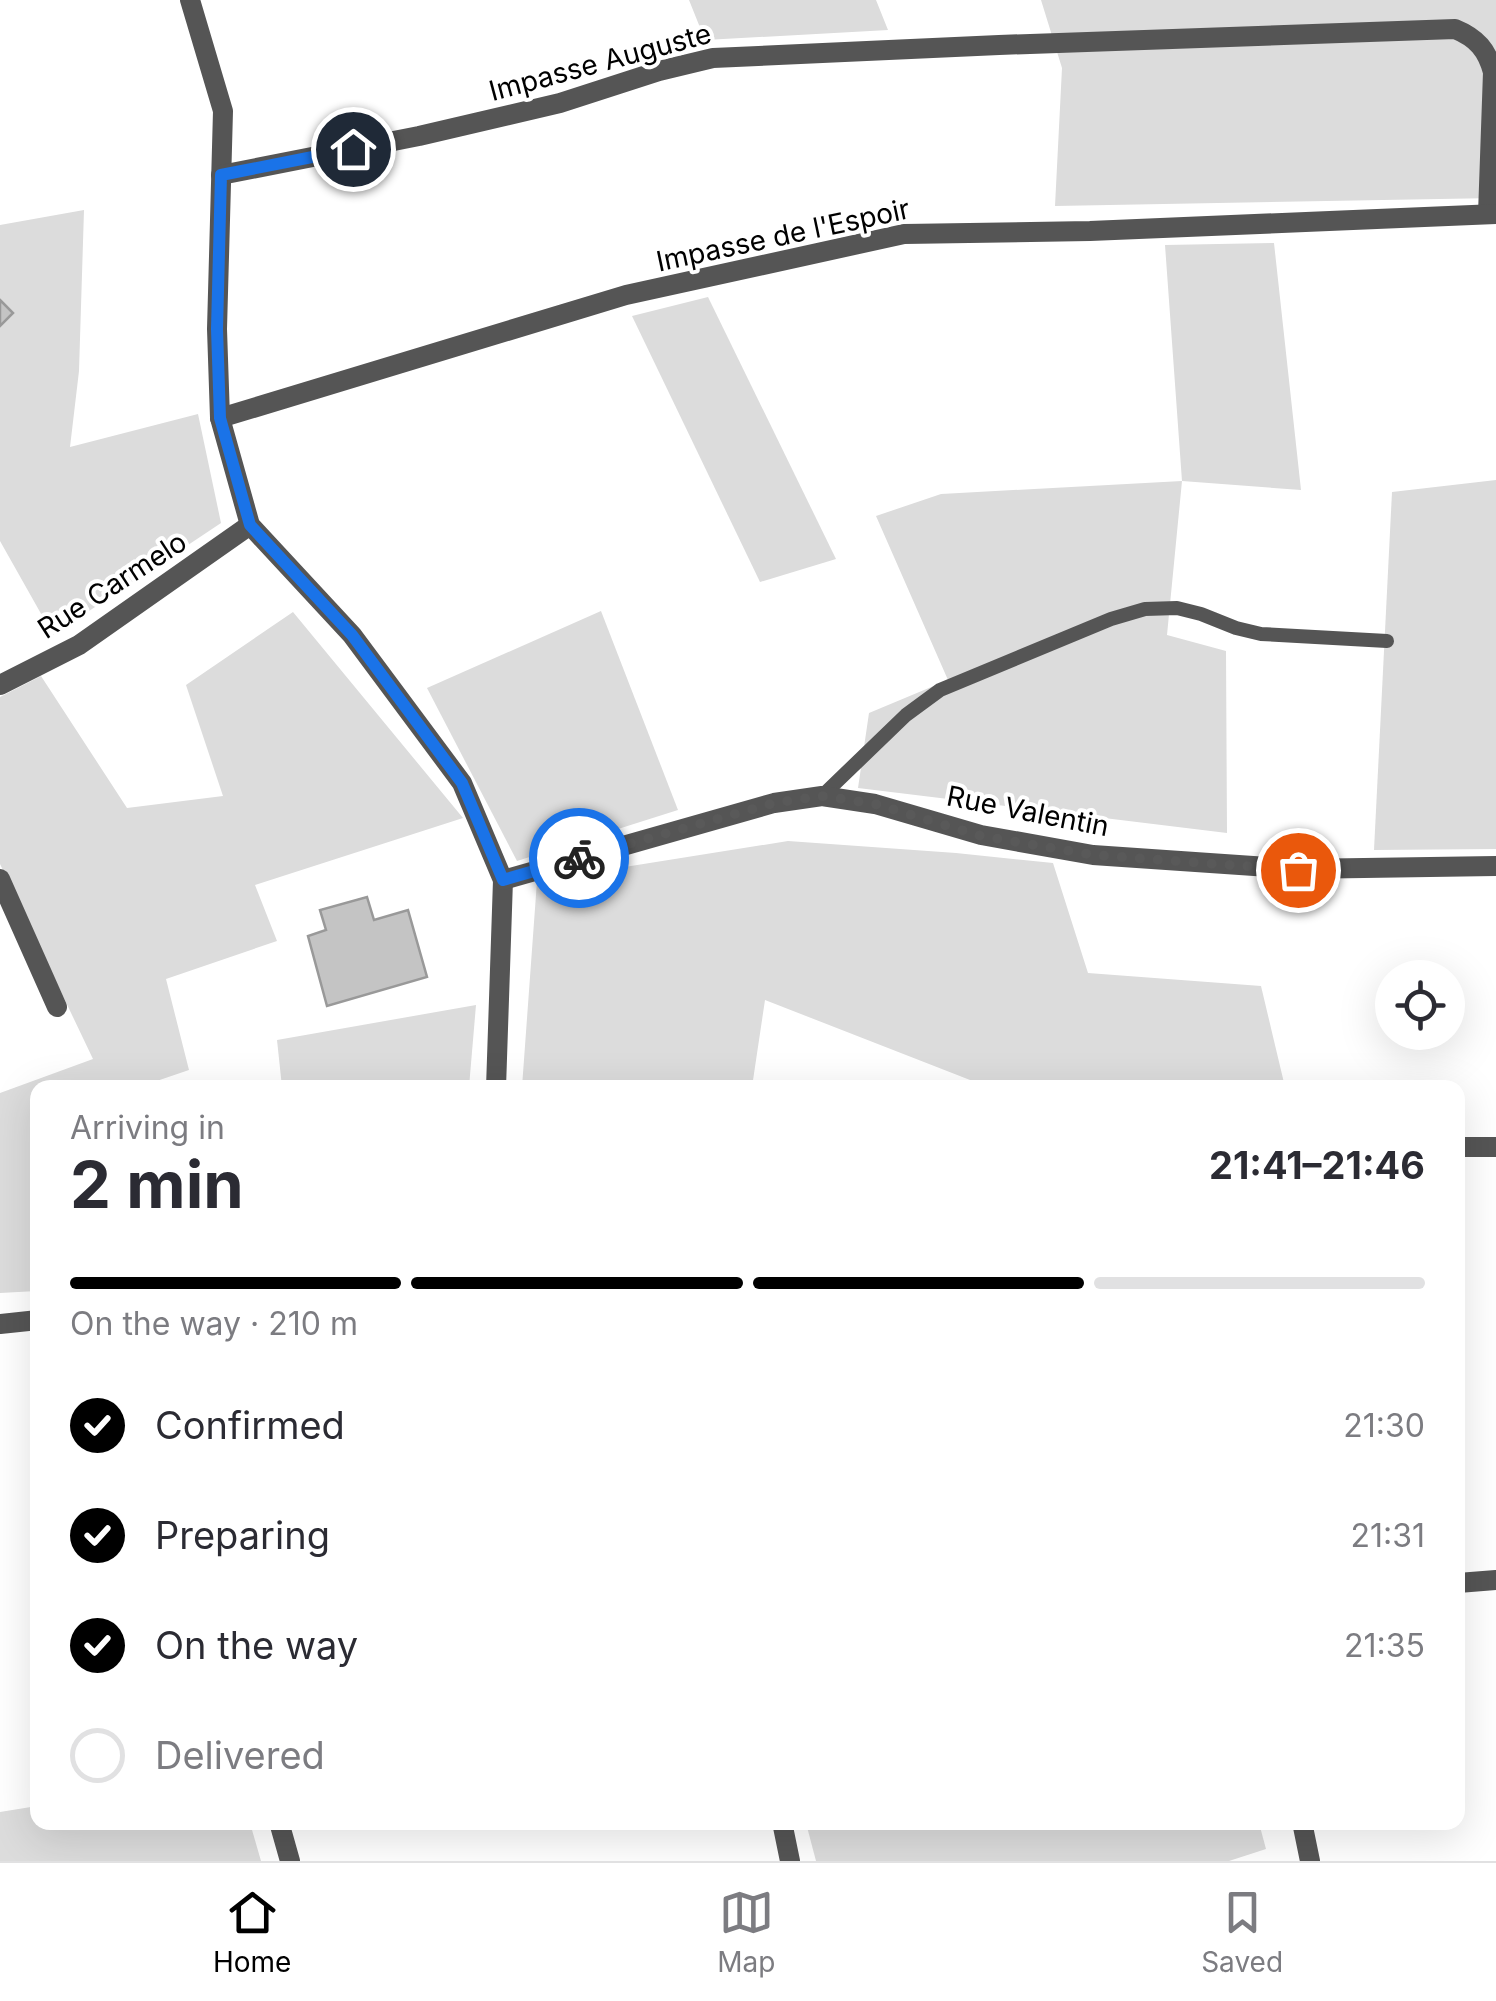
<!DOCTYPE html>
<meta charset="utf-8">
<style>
body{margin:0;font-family:Inter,sans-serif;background:#f2f2f3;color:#2b2b33;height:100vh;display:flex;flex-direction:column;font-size:38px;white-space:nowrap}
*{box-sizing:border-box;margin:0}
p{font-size:32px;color:#7c7c81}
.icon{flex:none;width:55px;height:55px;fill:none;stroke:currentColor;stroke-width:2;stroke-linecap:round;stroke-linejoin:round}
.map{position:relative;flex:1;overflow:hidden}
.sheet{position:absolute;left:30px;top:1080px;width:1435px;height:750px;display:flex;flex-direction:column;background:#fff;border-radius:20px;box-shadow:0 10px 40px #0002}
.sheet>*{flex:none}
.buttons{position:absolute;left:1375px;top:960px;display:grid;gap:20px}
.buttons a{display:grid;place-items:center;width:90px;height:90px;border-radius:50%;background:#fff;box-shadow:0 10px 40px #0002;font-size:50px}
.pin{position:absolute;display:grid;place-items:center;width:85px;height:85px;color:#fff;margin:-42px;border:5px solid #fff;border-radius:50%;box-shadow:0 2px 10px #0007}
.courier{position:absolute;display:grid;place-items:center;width:100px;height:100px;margin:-50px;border:8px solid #1a73e8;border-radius:50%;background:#fff;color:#222;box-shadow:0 2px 12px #0007}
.summary em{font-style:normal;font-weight:700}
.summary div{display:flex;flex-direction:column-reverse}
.summary{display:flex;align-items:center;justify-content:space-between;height:170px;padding:0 40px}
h1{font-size:65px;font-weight:700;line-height:75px}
.bar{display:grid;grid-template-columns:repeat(4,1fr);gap:15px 10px;align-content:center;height:120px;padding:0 40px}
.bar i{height:12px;border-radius:8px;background:#e1e1e2}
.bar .current{background:#000}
.bar p{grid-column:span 4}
ol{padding:0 40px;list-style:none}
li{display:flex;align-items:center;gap:30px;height:110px}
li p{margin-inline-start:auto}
li .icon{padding:10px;border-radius:50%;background:#000;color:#fff;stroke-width:4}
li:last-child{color:#7c7c81}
li i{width:55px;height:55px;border:5px solid #e1e1e2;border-radius:50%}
.tab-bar{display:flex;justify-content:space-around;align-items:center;height:140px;border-top:2px solid #e1e1e2;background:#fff;font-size:28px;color:#7c7c81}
.tab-bar a{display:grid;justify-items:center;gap:5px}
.tab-bar .current{color:#000}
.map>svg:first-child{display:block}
.green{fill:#dcdcdc}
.building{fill:#c4c4c4;stroke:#999;stroke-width:2.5}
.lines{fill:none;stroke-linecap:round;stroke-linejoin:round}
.service{stroke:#555;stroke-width:14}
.minor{stroke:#555;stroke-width:20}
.done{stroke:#595959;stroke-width:10;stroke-dasharray:0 18}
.route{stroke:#1a73e8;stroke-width:12}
.labels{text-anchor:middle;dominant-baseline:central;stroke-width:8;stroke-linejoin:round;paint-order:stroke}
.street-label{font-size:28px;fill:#000;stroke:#fff}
</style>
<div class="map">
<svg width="1496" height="1861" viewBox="0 0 1496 1861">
<rect width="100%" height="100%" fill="#fff"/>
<g class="green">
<polygon points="689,0 876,0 888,30 705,40"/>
<polygon points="1041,0 1496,0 1496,198 1055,206 1062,68"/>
<polygon points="84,210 79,371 70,447 198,414 221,523 53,635 0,541 0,225"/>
<polygon points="1274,243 1301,490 1182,481 1167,635 1226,651 1227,833 858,788 869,713 948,680 876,516 941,494 1182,481 1165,245"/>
<polygon points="708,297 836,559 760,582 632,316"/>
<polygon points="1496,480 1496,849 1374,850 1392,492"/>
<polygon points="601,611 678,810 517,861 427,688"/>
<polygon points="293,612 463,818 255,885 277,941 166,979 189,1070 139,1087 38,1088 37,1291 0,1293 0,1093 93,1059 0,864 0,697 41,676 127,808 223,796 186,685"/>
<polygon points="788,841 956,853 1053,863 1088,973 1261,986 1285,1087 988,1087 765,1000 752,1087 522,1087 537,881"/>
<polygon points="476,1005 469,1087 282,1087 277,1040"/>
<polygon points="37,1806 38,1822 250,1823 261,1861 0,1861 0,1812"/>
<polygon points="806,1823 1259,1823 1266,1849 1229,1861 816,1861"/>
</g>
<g class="building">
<polygon points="0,300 13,313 0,326"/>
<polygon points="367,897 374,920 408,910 427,977 327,1006 308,936 326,930 320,910"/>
</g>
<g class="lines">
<polyline class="service" points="822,796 906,715 940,690 1111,619 1145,609 1177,608 1201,614 1236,628 1261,634 1387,641"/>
<g class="minor">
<polyline points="190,0 223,111 217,329 220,418 250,525 352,635 462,783 503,880 496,1088"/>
<path d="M221,175L419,136L560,103L659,71L713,58L999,45L1455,29C1477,38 1487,50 1493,72L1488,214"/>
<polyline points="220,418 626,295 904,234 1090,231 1496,214"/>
<polyline points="0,685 79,645 250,525"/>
<polyline points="0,879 57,1007"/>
<polyline points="503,880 774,803 822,796 875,804 981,835 1093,855 1298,869 1496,866"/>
<polyline points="1458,1147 1496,1147"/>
<polyline points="0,1324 38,1320"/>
<polyline points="1458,1583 1496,1580"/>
<polyline points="279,1822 290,1861"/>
<polyline points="782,1822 790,1861"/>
<polyline points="1302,1822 1310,1861"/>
</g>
</g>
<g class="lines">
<polyline class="done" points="579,858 774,803 822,796 875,804 981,836 1093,855 1298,870"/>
<polyline class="route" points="353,149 221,175 217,329 220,418 250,525 352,635 462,783 503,880 579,858"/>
</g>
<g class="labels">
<g class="street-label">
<text transform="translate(600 62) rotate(-15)">Impasse Auguste</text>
<text transform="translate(783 235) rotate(-12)">Impasse de l'Espoir</text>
<text transform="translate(112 585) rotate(-33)">Rue Carmelo</text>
<text transform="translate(1028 811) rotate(11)">Rue Valentin</text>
</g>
</g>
</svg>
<div class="buttons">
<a><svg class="icon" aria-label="locate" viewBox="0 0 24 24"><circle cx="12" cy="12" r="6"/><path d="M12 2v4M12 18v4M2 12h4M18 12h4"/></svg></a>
</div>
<div class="pin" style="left:1298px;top:870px;background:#ea580c"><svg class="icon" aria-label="bag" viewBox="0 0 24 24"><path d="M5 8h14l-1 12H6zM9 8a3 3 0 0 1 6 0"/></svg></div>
<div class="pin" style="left:353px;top:149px;background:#1f2937"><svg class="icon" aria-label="home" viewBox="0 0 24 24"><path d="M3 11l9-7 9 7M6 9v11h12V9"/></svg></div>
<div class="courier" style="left:579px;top:858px"><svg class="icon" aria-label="bike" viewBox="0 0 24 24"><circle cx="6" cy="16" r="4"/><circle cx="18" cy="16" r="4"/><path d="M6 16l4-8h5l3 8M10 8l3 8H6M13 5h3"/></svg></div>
<section class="sheet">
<div class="summary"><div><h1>2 min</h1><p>Arriving in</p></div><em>21:41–21:46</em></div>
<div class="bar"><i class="current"></i><i class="current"></i><i class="current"></i><i></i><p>On the way · 210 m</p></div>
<ol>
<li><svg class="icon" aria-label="check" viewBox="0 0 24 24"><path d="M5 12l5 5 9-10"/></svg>Confirmed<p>21:30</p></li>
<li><svg class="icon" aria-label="check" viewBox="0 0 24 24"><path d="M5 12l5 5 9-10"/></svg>Preparing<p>21:31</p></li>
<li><svg class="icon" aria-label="check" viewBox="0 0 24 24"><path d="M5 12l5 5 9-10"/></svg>On the way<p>21:35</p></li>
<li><i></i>Delivered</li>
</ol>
</section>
</div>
<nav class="tab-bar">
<a class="current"><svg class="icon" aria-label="home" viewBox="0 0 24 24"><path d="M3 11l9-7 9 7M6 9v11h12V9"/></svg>Home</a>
<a><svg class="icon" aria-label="map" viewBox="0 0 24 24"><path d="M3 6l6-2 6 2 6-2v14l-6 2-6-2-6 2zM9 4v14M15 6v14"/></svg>Map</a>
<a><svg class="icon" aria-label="saved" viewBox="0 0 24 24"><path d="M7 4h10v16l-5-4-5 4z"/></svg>Saved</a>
</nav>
